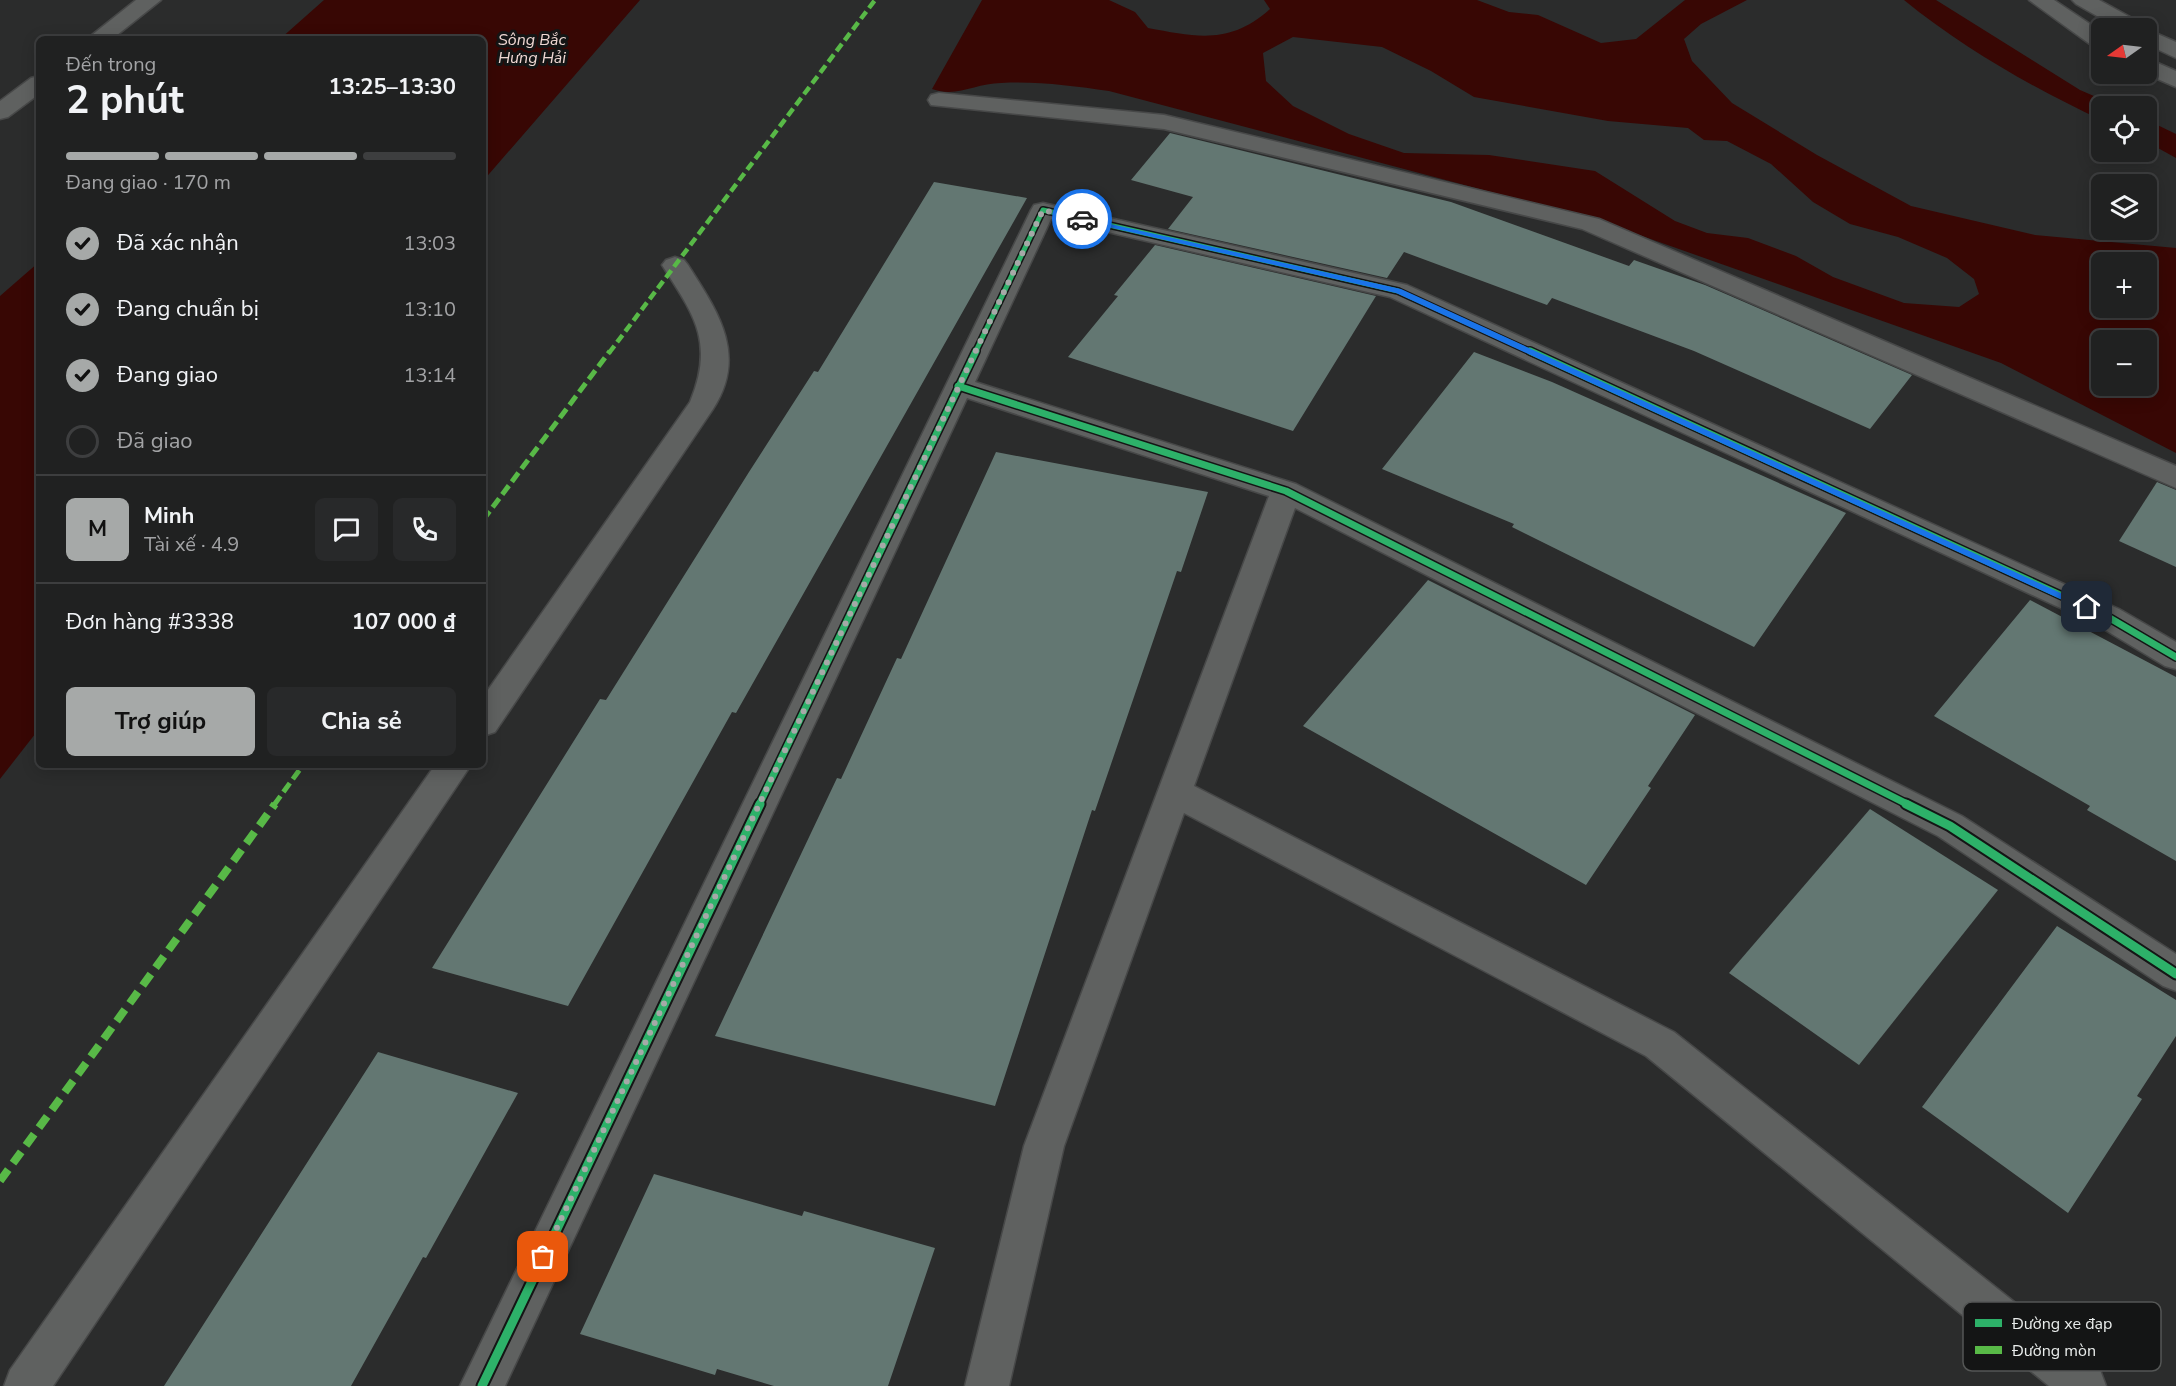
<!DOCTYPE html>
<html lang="vi">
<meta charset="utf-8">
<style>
body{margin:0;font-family:"Nunito Sans",sans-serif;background:#28292a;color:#f1f3f6;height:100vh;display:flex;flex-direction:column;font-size:22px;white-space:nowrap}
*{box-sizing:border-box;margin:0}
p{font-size:20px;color:#a2a3a5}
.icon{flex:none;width:33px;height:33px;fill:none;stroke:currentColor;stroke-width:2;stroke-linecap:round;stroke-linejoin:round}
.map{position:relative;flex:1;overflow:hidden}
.panel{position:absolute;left:36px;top:36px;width:450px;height:732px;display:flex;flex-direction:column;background:#202121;border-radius:9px;box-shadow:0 3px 15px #0003,0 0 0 2px #3d3e3f}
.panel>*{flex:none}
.needle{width:39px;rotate:256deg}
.controls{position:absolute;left:2091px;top:18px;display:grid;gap:12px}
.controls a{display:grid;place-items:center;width:66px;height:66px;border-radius:9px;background:#202121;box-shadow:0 3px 15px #0003,0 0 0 2px #3d3e3f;font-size:30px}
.pin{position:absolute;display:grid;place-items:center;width:51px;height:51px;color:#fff;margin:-26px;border-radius:12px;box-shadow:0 3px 9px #0006}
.courier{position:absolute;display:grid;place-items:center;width:60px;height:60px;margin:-30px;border:4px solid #1a73e8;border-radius:50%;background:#fff;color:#222;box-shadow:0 2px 8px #0007}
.summary em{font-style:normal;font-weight:700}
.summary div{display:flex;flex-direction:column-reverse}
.summary{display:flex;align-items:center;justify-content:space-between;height:102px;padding:0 30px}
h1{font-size:39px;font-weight:700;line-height:45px}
.bar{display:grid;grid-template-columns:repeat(4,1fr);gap:9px 6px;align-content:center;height:72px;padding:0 30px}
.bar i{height:8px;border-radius:4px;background:#3d3e3f}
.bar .on{background:#a6a9a8}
.bar p{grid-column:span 4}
.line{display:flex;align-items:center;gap:15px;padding:0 30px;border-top:2px solid #3d3e3f}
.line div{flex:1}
.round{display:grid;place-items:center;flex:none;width:63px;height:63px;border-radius:9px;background:#28292a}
ol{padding:0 30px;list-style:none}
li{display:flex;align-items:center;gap:18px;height:66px}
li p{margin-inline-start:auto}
li .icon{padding:6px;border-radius:50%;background:#a6a9a8;color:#111;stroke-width:4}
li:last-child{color:#a2a3a5}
li i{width:33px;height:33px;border:3px solid #3d3e3f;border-radius:50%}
.action{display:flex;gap:12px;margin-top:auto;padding:12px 30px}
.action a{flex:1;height:69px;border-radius:9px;background:#a6a9a8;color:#111;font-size:24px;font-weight:700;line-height:69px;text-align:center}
.action a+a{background:#28292a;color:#f1f3f6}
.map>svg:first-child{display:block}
.water{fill:#380704;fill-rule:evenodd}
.building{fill:#637772}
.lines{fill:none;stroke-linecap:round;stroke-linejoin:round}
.minor-casing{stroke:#474848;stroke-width:3}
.tertiary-casing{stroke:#474848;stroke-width:3}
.minor{fill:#5f6160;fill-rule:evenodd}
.tertiary{fill:#5f6160;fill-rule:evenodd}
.quiet-far2{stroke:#58b947;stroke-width:4.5;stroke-dasharray:9 4.5;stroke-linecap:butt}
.quiet-far1{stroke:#58b947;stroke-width:5;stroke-dasharray:11 5;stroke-linecap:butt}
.quiet{stroke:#58b947;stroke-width:8;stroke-dasharray:14 8;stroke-linecap:butt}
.cycleway-far2-casing{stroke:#141515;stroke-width:8}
.cycleway-far1-casing{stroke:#141515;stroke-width:10}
.cycleway-casing{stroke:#141515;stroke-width:13}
.cycleway-far2{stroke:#2db169;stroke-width:5}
.cycleway-far1{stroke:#2db169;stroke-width:7}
.cycleway{stroke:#2db169;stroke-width:9}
.route{fill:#1a73e8}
.done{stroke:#a6a9a8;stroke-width:6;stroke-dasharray:0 10.8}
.labels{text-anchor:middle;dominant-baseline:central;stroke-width:6;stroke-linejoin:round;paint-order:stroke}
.far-water-label{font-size:16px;font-style:italic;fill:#efd7d2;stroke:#141515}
.key{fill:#141515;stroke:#545655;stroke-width:1.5}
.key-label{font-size:16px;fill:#e9eceb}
</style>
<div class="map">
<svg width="2176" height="1386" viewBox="0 0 2176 1386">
<rect width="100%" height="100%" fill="#2b2c2c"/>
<g class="water">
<polygon points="324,0 640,0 483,181 483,39 280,39"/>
<path d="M982,0H1109L1135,12L1148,28C1197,37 1230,45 1270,9L1264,0H1477L1509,12L1538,15L1601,43L1636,39L1685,0H1747L1701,24L1684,39L1692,61L1732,103L1817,155L1911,206L2035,235L2176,248V453L2001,363L1597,220L1109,91C1073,86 1038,81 1001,83C976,83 957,98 932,89ZM1293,37L1382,47L1431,71L1474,97L1608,121L1688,128L1704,140L1727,141L1771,164L1813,202L1850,224L1898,237L1947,258L1974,279L1979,294L1959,307L1904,303L1833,277L1796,256L1748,238L1707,233L1675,221L1595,171L1489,155L1404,153L1349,134L1293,106L1266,81L1263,53ZM2102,262H2146V308H2102ZM2102,340H2146V386H2102Z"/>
<path d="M1904,0H1936L2080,90L2117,106H2102L2101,120C2032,87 1964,49 1904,0Z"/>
<polygon points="2147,120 2176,134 2176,158 2147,142"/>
<polygon points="39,262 39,729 0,779 0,296"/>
</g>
<g class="building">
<polygon points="1170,133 1451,202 1629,266 1634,260 1705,285 1912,375 1870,429 1694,351 1552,298 1547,305 1404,252 1387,278 1168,229 1193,197 1131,180"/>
<polygon points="934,182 1027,198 736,713 732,712 568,1006 432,968 600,699 606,700 749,472 814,371 818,372"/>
<polygon points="1155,245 1376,296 1293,431 1068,357 1118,296 1114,295"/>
<polygon points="1474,352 1552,382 1846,513 1754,647 1512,527 1514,524 1382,469"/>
<polygon points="996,452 1208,492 1181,572 1177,571 1095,811 1092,810 995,1106 715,1036 837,778 841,779 897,658 901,659"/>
<polygon points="2157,482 2176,490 2176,567 2119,541"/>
<polygon points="1428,580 1695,715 1648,786 1651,788 1586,885 1303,726"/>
<polygon points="2030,600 2176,677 2176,861 2087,810 2090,806 1934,716"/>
<polygon points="1870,809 1998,890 1859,1065 1729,973"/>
<polygon points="2057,926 2176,1000 2176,1036 2137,1096 2142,1099 2068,1213 1922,1107"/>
<polygon points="378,1052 518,1093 426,1258 423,1257 351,1386 164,1386"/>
<polygon points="654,1174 802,1216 804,1211 935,1248 888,1386 774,1386 717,1369 715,1375 580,1334"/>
</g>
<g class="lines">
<defs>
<g id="minor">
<polygon points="2029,0 2054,0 2102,32 2102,48 2094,47"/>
<polygon points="2072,0 2099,0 2141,23 2144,28 2118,28 2076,4"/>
<polygon points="2146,29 2176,42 2176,58 2146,44"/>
<polygon points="2146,58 2176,71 2176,87 2146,74"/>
<polygon points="939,93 1164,115 1599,219 2176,466 2176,488 1582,229 1164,129 931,105 928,100 931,95"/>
<polygon points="1043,203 1407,285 2119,609 2176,642 2176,669 2165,666 2097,625 1390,297 1051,219 975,382 1296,484 1962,816 2176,954 2176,991 2163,986 1938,836 1295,508 1194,786 1674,1032 2100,1370 2106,1386 2049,1386 1646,1056 1184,813 1064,1146 1009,1386 965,1386 1024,1146 1269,496 967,398 505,1386 460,1386 1031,210 1034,205"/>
<path d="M675,257L684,260L688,265C718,312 748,355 713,409L495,732L483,736V697L690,402C715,342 694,315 662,265L666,260Z"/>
<polygon points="435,765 471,765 53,1386 4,1386 10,1370"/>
</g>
<g id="tertiary">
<polygon points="136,0 161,0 112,39 87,39"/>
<polygon points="39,76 39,94 8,117 0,119 0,101 31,78"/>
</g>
</defs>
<use href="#minor" class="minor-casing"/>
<use href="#tertiary" class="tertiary-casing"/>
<use href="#minor" class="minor"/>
<use href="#tertiary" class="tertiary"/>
<polyline class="quiet-far2" points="609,353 875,0"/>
<g class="quiet-far1">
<polyline points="483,520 610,351"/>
<polyline points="274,805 303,765"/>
</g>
<polyline class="quiet" points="0,1181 275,804"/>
<defs>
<polyline id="cycleway-far2" points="975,353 1043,210 1398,291 1533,353"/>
<g id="cycleway-far1">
<polyline points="1530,351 2108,617 2176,657"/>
<polyline points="958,386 1286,491 1909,805"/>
<polyline points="759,805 976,351"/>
</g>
<g id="cycleway">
<polyline points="1906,804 1950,826 2176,974"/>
<polyline points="482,1386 760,804"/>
</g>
</defs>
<use href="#cycleway-far2" class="cycleway-far2-casing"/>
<use href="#cycleway-far1" class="cycleway-far1-casing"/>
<use href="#cycleway" class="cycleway-casing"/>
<use href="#cycleway-far2" class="cycleway-far2"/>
<use href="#cycleway-far1" class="cycleway-far1"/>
<use href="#cycleway" class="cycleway"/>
</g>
<polygon class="route" points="1079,217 1401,289 2091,607 2084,610 1396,293 1082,221"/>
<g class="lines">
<polyline class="done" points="543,1257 1043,210 1082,219"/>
</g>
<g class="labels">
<g class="far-water-label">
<text x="532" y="40">Sông Bắc<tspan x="532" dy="18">Hưng Hải</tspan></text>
</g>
</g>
<rect x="1963" y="1302" width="198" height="69" rx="9" class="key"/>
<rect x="1975" y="1319" width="27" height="8" fill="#2db169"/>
<rect x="1975" y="1346" width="27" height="8" fill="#58b947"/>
<g class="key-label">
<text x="2012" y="1329">Đường xe đạp</text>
<text x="2012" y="1356">Đường mòn</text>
</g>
</svg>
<div class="controls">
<a><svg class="needle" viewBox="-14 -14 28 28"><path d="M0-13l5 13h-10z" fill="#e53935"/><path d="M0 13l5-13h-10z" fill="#a2a3a5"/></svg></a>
<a><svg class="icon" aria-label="locate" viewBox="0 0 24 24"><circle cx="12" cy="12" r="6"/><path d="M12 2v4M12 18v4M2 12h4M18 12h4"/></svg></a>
<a><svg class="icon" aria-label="layers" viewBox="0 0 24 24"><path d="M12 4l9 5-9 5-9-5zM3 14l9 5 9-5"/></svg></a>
<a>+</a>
<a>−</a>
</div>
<div class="pin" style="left:543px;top:1257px;background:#ea580c"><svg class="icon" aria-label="bag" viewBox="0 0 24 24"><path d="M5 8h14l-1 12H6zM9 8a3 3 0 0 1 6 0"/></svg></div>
<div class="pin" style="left:2087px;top:607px;background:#1f2937"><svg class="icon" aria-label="home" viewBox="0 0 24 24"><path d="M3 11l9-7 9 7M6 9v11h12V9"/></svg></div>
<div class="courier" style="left:1082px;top:219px"><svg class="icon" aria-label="car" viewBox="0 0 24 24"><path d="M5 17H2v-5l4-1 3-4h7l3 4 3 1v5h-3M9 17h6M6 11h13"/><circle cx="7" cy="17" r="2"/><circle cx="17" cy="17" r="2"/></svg></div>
<section class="panel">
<div class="summary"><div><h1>2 phút</h1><p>Đến trong</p></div><em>13:25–13:30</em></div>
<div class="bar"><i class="on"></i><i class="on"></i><i class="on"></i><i></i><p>Đang giao · 170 m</p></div>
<ol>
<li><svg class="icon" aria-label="check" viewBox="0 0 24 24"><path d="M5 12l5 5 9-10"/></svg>Đã xác nhận<p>13:03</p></li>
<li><svg class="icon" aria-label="check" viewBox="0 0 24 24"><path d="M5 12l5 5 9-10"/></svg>Đang chuẩn bị<p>13:10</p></li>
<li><svg class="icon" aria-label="check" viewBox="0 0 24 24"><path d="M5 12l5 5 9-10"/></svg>Đang giao<p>13:14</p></li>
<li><i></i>Đã giao</li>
</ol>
<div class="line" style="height:108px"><b class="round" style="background:#a6a9a8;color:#111">M</b><div><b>Minh</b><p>Tài xế · 4.9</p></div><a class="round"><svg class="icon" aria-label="chat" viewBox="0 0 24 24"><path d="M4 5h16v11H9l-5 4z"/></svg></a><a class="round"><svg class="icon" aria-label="phone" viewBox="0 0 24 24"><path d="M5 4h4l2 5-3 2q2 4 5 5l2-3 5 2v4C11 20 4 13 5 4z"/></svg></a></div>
<div class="line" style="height:78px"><div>Đơn hàng #3338</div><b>107 000 ₫</b></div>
<div class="action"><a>Trợ giúp</a><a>Chia sẻ</a></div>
</section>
</div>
